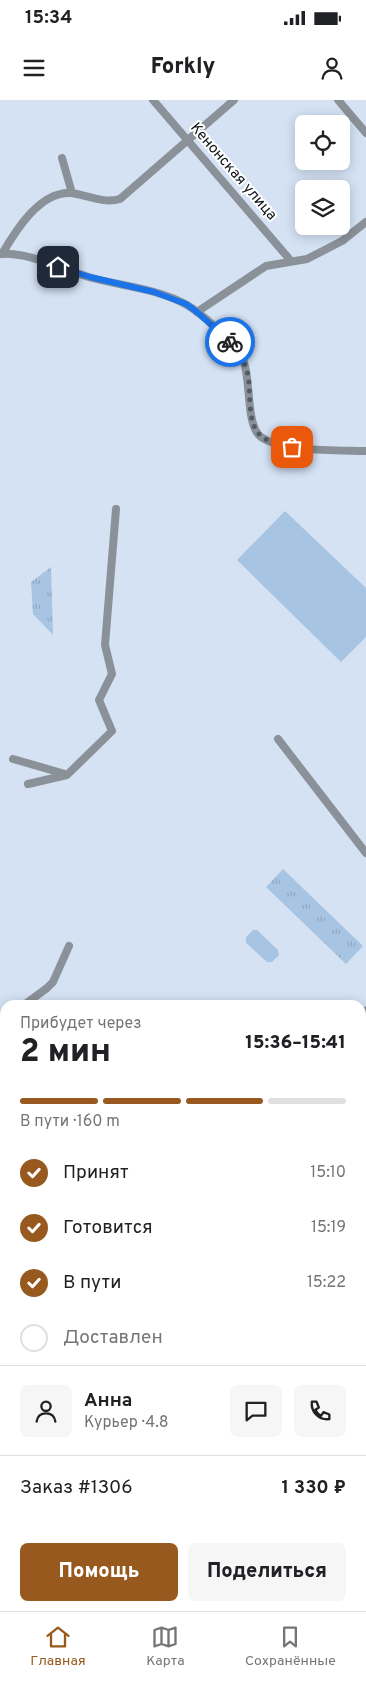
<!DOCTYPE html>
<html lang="ru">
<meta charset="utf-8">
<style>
body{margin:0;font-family:Overpass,sans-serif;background:#f6f6f6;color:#202124;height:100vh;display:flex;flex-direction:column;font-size:19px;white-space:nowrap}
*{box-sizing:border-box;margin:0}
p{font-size:16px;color:#757577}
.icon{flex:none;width:28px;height:28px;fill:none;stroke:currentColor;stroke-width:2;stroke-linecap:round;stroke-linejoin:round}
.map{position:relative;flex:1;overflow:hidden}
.details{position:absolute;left:0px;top:900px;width:366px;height:611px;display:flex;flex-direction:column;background:#fff;border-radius:15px 15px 0 0;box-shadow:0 2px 12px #0003}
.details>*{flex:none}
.controls{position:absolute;left:295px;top:15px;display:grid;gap:10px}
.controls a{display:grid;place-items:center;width:55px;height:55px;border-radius:8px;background:#fff;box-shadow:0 2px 12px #0003;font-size:25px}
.pin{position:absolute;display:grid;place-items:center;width:42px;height:42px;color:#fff;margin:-21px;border-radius:10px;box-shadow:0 2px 8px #0006}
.courier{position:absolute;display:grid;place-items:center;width:50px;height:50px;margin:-25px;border:4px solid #1a73e8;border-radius:50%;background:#fff;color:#222;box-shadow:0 1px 6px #0007}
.headline em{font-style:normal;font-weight:800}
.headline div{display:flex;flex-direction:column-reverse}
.headline{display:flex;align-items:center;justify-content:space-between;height:85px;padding:0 20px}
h1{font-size:32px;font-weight:800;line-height:38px}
.bar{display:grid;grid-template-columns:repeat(4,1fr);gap:8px 5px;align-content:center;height:60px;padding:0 20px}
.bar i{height:6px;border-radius:4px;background:#e0e0e0}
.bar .active{background:#97591e}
.bar p{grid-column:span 4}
.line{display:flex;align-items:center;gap:12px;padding:0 20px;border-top:1px solid #e0e0e0}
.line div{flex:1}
.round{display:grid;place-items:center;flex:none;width:52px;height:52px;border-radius:8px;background:#f6f6f6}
ol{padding:0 20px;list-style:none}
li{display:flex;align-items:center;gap:15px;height:55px}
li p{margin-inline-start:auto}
li .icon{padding:5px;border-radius:50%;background:#97591e;color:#fff;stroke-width:4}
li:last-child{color:#757577}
li i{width:28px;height:28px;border:2px solid #e0e0e0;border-radius:50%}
.primary-button{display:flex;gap:10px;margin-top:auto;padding:10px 20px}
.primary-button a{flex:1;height:58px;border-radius:8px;background:#97591e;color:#fff;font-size:20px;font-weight:800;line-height:58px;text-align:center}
.primary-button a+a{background:#f6f6f6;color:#202124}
.status{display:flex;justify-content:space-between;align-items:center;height:35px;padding:0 25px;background:#fff;direction:ltr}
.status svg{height:14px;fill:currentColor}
header{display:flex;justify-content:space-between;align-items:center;height:65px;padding:0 20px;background:#fff;font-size:22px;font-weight:800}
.menu{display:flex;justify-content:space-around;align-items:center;height:70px;border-top:1px solid #e0e0e0;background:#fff;font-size:14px;color:#757577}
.menu a{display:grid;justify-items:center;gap:2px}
.menu .active{color:#97591e}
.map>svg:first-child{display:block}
.grass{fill:url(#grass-tufts)}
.pitch{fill:#a8c4e3}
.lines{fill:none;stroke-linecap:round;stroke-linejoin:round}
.minor{stroke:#8b9198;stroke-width:8}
.tertiary{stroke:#8b9198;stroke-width:9}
.done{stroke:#535b66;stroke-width:5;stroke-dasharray:0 9}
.route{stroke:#1a73e8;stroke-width:6}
.labels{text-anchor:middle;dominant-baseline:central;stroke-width:4;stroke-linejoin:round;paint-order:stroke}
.street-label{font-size:15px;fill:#0e1319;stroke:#fff}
</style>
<div class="status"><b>15:34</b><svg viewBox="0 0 49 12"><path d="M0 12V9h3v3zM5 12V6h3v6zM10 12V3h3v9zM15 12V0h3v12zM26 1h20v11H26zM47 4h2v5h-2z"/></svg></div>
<header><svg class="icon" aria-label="menu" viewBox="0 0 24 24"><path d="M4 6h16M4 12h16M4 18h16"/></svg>Forkly<svg class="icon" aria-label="person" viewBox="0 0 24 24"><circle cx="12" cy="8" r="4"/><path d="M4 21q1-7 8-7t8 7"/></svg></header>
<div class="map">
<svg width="366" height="1511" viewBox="0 0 366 1511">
<defs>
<pattern id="grass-tufts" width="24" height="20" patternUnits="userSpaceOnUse" patternTransform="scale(1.25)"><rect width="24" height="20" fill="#a8c4e3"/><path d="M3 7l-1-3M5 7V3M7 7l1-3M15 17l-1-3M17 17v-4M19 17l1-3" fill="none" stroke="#8fa8c2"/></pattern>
</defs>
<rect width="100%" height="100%" fill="#d4e2f4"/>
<g class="grass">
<polygon points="51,467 53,535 33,514 31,482"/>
<polygon points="283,769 363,846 346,864 266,787"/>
</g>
<g class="pitch">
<polygon points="285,411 366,488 366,537 341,562 237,460"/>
<polygon points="253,830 257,830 278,850 279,855 272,862 267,862 246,843 246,837"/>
</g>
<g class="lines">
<g class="minor">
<polyline points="153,0 291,161"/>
<polyline points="338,0 366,33"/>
<polyline points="62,58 72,93"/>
<path d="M0,154C31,152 62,170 92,178C122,186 159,189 187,205C201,213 231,240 240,253C253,274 244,324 261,337C282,352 339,350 366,351"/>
<path d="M2,154C16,130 40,91 71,93C88,95 103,104 120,99L234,0"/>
<polyline points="197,212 266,166 307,159 342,141 366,122"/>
<polyline points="278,639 366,753"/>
<polyline points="13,659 65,674"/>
<polyline points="28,684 67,675 112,631 99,600 112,574 105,545 116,409"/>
<polyline points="24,905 47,888 53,882 69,846"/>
<polyline points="0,923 5,919"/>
<polyline points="361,1187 366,1184"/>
<polyline points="361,1263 366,1264"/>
<polyline points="0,1425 5,1424"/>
<polyline points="0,1452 5,1444"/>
<polyline points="181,1506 189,1511"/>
<polyline points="125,1511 130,1506"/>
<polyline points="273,1511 276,1506"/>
</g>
<g class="tertiary">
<polyline points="361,915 366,911"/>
<polyline points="0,1112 5,1110"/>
<polyline points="0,1121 5,1127"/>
<polyline points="361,1456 366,1464"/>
</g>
</g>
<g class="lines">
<path class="done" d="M230,242C239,252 245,262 248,275C251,291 247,324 260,335C268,343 282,345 292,347"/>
<polyline class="route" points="58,167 90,177 154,192 186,204 197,212 230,242"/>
</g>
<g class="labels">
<g class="street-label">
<text transform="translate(233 72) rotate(49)">Кенонская улица</text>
</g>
</g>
</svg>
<div class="controls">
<a><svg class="icon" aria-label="locate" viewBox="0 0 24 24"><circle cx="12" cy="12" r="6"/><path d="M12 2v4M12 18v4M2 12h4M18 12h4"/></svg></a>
<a><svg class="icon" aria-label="layers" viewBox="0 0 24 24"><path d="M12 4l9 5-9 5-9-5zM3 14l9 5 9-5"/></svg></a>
</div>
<div class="pin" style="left:292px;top:347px;background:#ea580c"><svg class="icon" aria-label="bag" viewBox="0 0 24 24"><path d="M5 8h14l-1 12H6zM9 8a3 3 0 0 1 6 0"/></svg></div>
<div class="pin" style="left:58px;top:167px;background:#1f2937"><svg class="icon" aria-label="home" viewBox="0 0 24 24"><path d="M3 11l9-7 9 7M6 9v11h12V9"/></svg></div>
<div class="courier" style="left:230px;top:242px"><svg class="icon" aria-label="bike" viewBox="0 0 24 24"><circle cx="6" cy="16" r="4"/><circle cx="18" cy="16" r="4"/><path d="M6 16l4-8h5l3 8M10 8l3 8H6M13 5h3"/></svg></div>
<section class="details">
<div class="headline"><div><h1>2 мин</h1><p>Прибудет через</p></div><em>15:36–15:41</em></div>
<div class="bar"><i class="active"></i><i class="active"></i><i class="active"></i><i></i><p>В пути · 160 m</p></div>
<ol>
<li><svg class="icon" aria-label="check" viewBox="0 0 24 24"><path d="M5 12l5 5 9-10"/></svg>Принят<p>15:10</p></li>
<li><svg class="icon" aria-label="check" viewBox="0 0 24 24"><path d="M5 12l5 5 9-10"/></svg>Готовится<p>15:19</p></li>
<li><svg class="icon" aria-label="check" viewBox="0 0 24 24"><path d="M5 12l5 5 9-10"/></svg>В пути<p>15:22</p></li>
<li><i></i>Доставлен</li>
</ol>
<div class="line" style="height:90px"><a class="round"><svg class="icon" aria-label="person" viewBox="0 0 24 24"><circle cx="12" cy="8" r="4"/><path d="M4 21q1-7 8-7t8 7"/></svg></a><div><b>Анна</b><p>Курьер · 4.8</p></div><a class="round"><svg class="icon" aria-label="chat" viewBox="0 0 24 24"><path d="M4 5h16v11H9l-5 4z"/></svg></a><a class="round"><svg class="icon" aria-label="phone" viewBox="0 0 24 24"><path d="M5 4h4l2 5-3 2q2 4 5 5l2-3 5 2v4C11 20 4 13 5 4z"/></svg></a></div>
<div class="line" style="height:65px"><div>Заказ #1306</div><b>1 330 ₽</b></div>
<div class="primary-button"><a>Помощь</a><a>Поделиться</a></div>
</section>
</div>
<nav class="menu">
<a class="active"><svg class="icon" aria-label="home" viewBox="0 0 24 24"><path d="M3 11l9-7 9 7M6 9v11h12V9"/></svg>Главная</a>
<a><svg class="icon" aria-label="map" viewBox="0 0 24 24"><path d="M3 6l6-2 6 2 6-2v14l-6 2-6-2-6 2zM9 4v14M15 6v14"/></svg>Карта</a>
<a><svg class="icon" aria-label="saved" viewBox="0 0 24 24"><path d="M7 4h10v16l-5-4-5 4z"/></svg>Сохранённые</a>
</nav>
